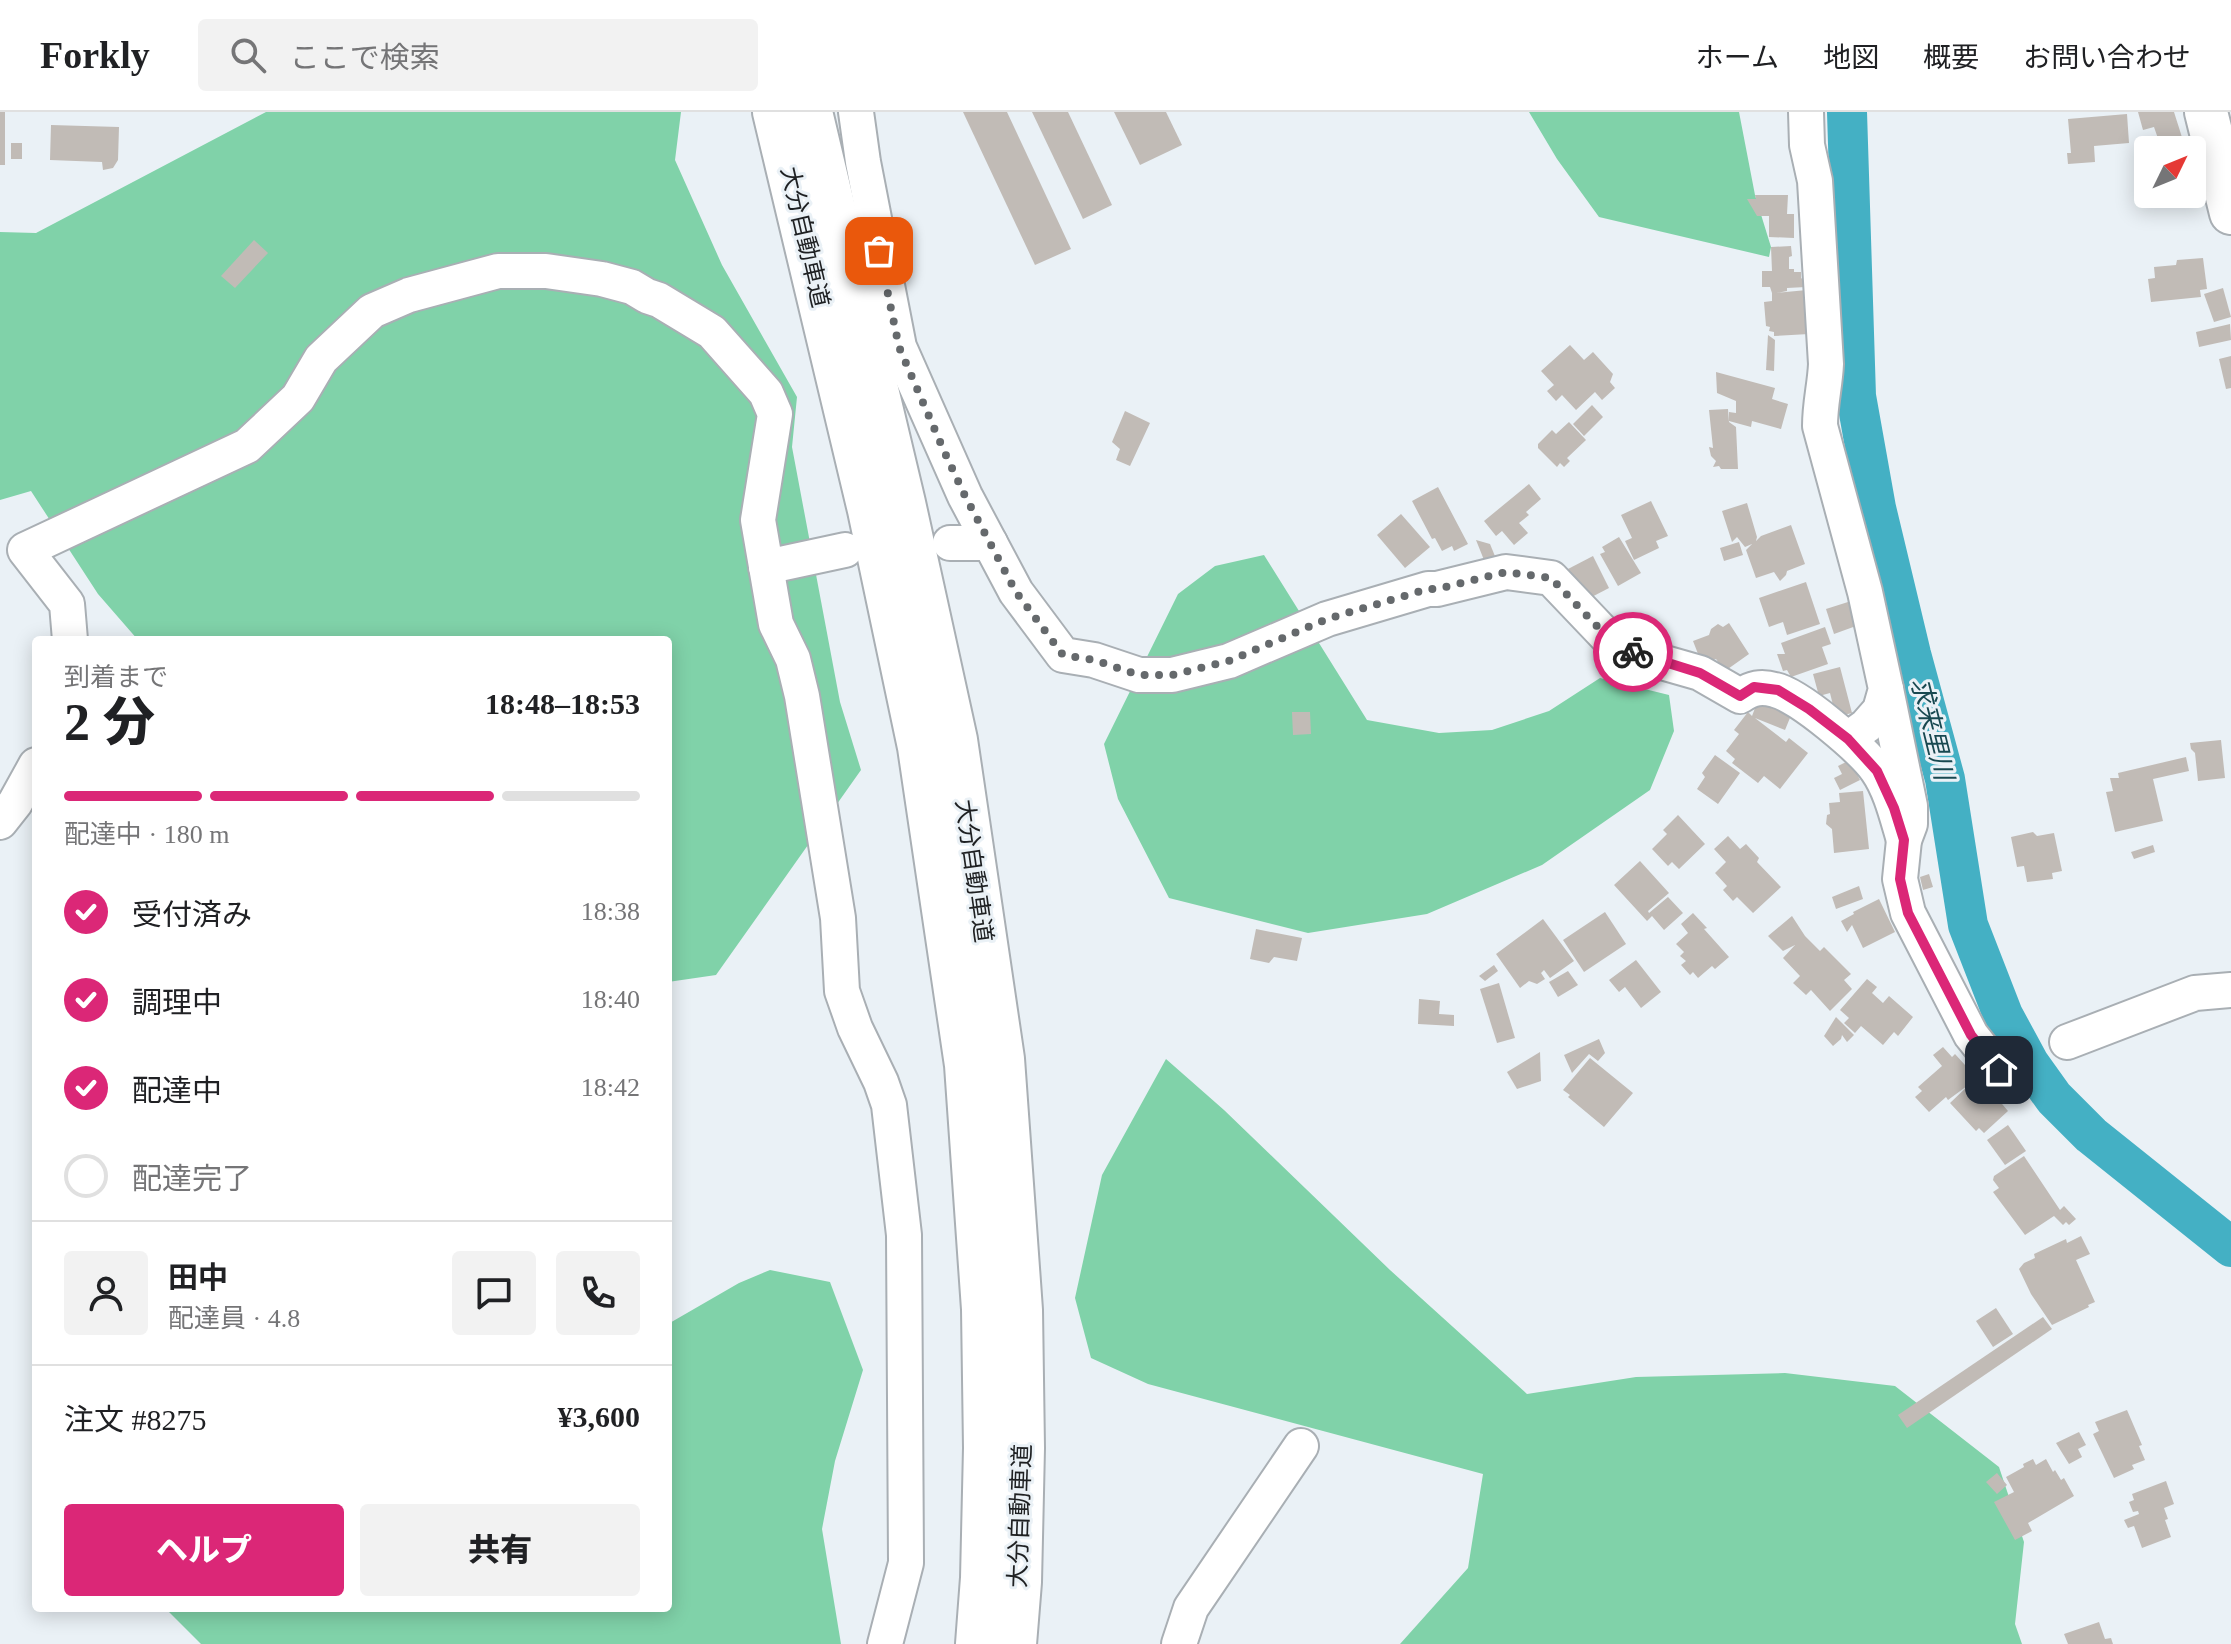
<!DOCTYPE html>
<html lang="ja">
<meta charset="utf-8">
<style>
body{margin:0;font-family:"Times New Roman","Noto Sans JP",serif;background:#f2f2f2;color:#202124;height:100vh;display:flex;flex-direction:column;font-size:30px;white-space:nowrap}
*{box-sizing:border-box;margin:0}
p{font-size:26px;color:#757577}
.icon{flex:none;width:44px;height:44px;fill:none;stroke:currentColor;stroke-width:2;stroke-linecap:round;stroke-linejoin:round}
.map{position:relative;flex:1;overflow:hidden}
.details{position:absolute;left:32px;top:524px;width:640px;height:976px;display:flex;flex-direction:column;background:#fff;border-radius:8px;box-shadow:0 4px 20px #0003}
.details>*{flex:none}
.needle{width:52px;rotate:47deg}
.buttons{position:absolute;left:2134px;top:24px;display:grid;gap:16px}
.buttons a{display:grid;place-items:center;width:72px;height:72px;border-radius:8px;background:#fff;box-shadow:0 4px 20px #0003;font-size:40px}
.pin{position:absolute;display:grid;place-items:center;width:68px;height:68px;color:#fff;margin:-34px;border-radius:16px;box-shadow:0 4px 12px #0006}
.courier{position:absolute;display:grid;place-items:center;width:80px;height:80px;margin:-40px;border:6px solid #db2777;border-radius:50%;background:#fff;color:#222;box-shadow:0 2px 10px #0007}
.summary em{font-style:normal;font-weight:800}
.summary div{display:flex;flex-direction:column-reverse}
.summary{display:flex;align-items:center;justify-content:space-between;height:136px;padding:0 32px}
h1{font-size:52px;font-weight:800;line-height:60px}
.bar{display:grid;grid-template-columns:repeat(4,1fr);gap:12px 8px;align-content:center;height:96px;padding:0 32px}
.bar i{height:10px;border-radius:6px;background:#e0e0e0}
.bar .current{background:#db2777}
.bar p{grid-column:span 4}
.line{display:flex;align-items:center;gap:20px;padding:0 32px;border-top:2px solid #e0e0e0}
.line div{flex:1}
.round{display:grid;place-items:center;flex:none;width:84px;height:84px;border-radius:8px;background:#f2f2f2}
ol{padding:0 32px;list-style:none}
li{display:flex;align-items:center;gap:24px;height:88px}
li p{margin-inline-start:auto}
li .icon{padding:8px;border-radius:50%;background:#db2777;color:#fff;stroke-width:4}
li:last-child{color:#757577}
li i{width:44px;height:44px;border:4px solid #e0e0e0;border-radius:50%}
.cta{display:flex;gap:16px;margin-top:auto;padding:16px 32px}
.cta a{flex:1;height:92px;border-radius:8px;background:#db2777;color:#fff;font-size:32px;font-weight:800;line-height:92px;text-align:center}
.cta a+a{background:#f2f2f2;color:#202124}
header{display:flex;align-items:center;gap:48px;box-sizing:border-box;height:112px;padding:0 40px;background:#fff;border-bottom:2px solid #e0e0e0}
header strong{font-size:38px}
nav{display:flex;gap:44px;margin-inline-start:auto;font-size:28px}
.search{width:560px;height:72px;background:#f2f2f2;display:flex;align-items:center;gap:20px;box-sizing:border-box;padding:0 28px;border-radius:8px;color:#757577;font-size:30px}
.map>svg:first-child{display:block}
.forest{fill:#80d2a9}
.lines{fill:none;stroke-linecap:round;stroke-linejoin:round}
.river{stroke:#44b0c4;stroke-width:40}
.building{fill:#c1bbb6}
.minor-casing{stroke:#a9afb4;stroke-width:38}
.major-casing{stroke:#a9afb4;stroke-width:46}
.highway-casing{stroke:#a9afb4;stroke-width:48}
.minor{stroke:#fff;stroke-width:34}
.major{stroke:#fff;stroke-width:42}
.highway{stroke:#fff;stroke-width:44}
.done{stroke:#65696c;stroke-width:8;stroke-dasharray:0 14.4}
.route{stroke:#db2777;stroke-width:10}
.labels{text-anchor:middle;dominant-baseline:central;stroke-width:6;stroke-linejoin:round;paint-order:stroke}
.street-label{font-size:24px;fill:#1e2022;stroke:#eaf1f6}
.water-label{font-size:26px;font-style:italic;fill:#184850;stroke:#eaf1f6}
</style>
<header>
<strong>Forkly</strong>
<div class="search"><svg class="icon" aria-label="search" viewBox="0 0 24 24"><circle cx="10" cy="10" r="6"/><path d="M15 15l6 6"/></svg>ここで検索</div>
<nav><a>ホーム</a><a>地図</a><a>概要</a><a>お問い合わせ</a></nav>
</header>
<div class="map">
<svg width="2231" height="1532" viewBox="0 0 2231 1532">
<rect width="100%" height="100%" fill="#eaf1f6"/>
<g class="forest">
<polygon points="266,0 681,0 675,48 722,153 797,285 792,335 840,590 861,658 716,863 668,870 668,528 138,528 98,482 31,379 0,388 0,120 36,121"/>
<polygon points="1529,0 1739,0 1755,83 1771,135 1769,145 1599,105 1557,47"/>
<polygon points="1264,443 1367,608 1439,621 1492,618 1549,599 1600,566 1669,583 1674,619 1650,678 1542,753 1427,802 1308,821 1169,786 1118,687 1104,632 1178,482 1215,454"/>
<polygon points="1166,947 1224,998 1390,1158 1527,1282 1636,1265 1785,1261 1895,1274 1999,1355 2024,1430 2015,1512 2022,1532 1400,1532 1468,1456 1483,1362 1148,1272 1091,1246 1075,1186 1102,1063"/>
<polygon points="770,1158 830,1170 863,1258 835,1349 822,1417 841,1532 201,1532 165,1496 668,1496 668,1212 739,1171"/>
</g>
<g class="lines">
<polyline class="river" points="1847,0 1856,284 1876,396 1911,542 1945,667 1968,813 2003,903 2029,951 2054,986 2091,1023 2231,1135"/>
</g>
<g class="building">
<rect x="0" y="0" width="5" height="53"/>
<polygon points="963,0 1007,0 1071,137 1035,153"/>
<polygon points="1032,0 1068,0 1112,93 1083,107"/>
<polygon points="1114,0 1166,0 1182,33 1140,53"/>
<polygon points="2138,0 2174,0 2186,38 2162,38 2154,15 2143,18"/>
<polygon points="2127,2 2129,31 2094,34 2095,50 2068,52 2067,41 2071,41 2068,7"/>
<polygon points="51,13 119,15 118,48 113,56 103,58 102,50 50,48"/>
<rect x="11" y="31" width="11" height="16"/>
<polygon points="1755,83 1788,83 1787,102 1794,102 1794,126 1769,125 1769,104 1757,104 1747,87 1756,87"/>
<polygon points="254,128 268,141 235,176 221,164"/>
<polygon points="1791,134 1792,144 1789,145 1789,157 1794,157 1794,160 1801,160 1801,166 1805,169 1806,175 1787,176 1787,179 1776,181 1807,178 1809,222 1774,224 1774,220 1769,219 1770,215 1766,214 1764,190 1772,189 1772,181 1770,175 1762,175 1762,159 1772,159 1771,135"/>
<polygon points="2203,146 2207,177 2200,178 2201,185 2151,190 2148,167 2155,166 2154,155 2176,153 2177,148"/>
<polygon points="2223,176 2231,205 2214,210 2204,182"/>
<polygon points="2230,212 2231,228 2199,235 2196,220"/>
<polygon points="1768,223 1775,228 1774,259 1766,258"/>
<polygon points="1570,233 1584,248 1593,240 1613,262 1610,270 1615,276 1602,288 1595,280 1576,298 1562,283 1556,289 1547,279 1554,273 1541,259"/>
<polygon points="2231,244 2231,276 2226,277 2219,247"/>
<polygon points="1716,260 1775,276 1772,287 1788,292 1781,317 1752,309 1751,315 1729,309 1729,300 1736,301 1736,289 1717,281"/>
<polygon points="1592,293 1603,305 1584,324 1573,312"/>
<polygon points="1728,297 1729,310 1736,315 1738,357 1721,357 1719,354 1713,355 1716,349 1711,344 1709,335 1713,336 1709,298"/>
<polygon points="1125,299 1150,311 1130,354 1116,348 1120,337 1112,330"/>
<polygon points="1569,310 1586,328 1567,346 1570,349 1564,355 1560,351 1557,355 1538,336 1538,332 1552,318 1556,322"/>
<polygon points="1529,372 1541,387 1526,400 1529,403 1519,411 1528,421 1514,433 1502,419 1496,424 1484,409"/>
<polygon points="1438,375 1468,432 1454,439 1452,434 1442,439 1435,426 1432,427 1412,389"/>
<polygon points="1651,389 1668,424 1656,429 1659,436 1634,448 1625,429 1632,426 1621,403"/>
<polygon points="1747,391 1757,425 1756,429 1761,424 1791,413 1805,452 1787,459 1786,463 1780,469 1774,460 1756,466 1746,438 1752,432 1745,435 1737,425 1732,430 1722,399"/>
<polygon points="1401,402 1430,435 1405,456 1377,423"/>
<polygon points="1619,425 1641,461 1618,474 1600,442 1605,440 1602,435"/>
<polygon points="1476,428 1490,432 1497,449 1486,453"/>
<polygon points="1739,430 1743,443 1724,449 1720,436"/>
<polygon points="1593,444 1609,476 1584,489 1568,457"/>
<polygon points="1806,470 1820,512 1787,523 1783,510 1769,515 1759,486"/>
<polygon points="1848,490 1856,514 1834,522 1826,497"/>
<polygon points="1729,511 1749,542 1725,559 1716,547 1702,552 1693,529 1709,523 1711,517 1718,512 1723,515"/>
<polygon points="1825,515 1831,532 1822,535 1828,552 1791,565 1787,558 1783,559 1777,542 1785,542 1781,531"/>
<polygon points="1840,555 1852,601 1836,605 1830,581 1819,584 1813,562"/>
<polygon points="1757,591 1765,594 1766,591 1792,601 1785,618 1755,606 1786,630 1789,626 1808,641 1780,677 1764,664 1758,671 1732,651 1735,647 1726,639 1739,622 1734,618 1748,600 1752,604"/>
<polygon points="1292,600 1310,600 1311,622 1293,623"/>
<polygon points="2221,628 2225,666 2198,669 2195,641 2191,637 2190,631"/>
<polygon points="1715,643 1740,661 1718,692 1697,677 1705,665 1702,661"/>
<polygon points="2186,645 2189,659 2153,667 2163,709 2115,720 2106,680 2113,679 2110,666 2119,666 2118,661"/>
<polygon points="1850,648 1860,668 1840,678 1834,666 1842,662 1838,654"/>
<polygon points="1863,679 1869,737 1834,741 1832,717 1826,712 1827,703 1830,702 1829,691 1840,690 1839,681"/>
<polygon points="1678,703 1705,732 1679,757 1672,750 1668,754 1652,737 1667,722 1663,718"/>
<polygon points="2033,720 2037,724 2054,721 2062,759 2052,761 2053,767 2027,770 2024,754 2017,755 2011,725"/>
<polygon points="1728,724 1740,737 1746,732 1759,746 1757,750 1781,775 1753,801 1737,785 1733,789 1723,778 1727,774 1715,761 1726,750 1714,737"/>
<polygon points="2153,733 2155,740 2134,747 2131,740"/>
<polygon points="1640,749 1669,781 1648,799 1649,801 1668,785 1683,801 1664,818 1652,804 1647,809 1614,773"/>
<polygon points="1929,762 1933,775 1923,778 1920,765"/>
<polygon points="1859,774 1863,787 1836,797 1832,785"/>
<polygon points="1879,787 1895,820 1863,836 1852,813 1847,820 1841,809 1854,802 1853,800"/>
<polygon points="1605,800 1626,832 1584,860 1563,828"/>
<polygon points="1693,801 1707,816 1704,817 1729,845 1715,857 1712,854 1698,866 1693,860 1690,863 1681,853 1686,849 1680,844 1684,840 1676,832 1688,821 1681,812"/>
<polygon points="1792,804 1805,824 1820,839 1824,835 1851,862 1844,868 1852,877 1830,899 1811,878 1806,883 1793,871 1800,864 1783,846 1795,833 1783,839 1768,824"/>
<polygon points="1543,807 1574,849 1550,866 1544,858 1541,861 1545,867 1537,872 1529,869 1520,876 1496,842"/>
<polygon points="1256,817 1302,826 1297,849 1274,845 1269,851 1250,847"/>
<polygon points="1636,848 1661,880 1641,896 1625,875 1619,880 1609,868"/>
<polygon points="1494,853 1498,859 1485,869 1479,864"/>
<polygon points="1568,859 1578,873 1558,885 1549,870"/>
<polygon points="1867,867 1877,875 1872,881 1883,891 1889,884 1913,905 1898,924 1894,920 1883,933 1861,914 1855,921 1844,911 1849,906 1840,898"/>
<polygon points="1499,871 1515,926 1497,931 1480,877"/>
<polygon points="1419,887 1440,889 1439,902 1454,903 1454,914 1418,912"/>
<polygon points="1836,905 1854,923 1847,930 1842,923 1841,927 1833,934 1824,924"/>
<polygon points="1599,927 1605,941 1598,949 1589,942 1572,961 1564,943"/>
<polygon points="1943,935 1952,945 1955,942 1975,964 1974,968 1994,989 1997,986 2008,999 1984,1021 1979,1016 1976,1019 1950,991 1971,971 1948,988 1946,985 1929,1000 1915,985 1922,979 1918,975 1942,954 1933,943"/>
<polygon points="1540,940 1541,969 1517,977 1507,960"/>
<polygon points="1590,946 1633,981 1604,1015 1568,985 1570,983 1563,978"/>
<polygon points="2008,1013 2026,1039 2005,1053 1987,1028"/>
<polygon points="2024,1044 2060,1098 2064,1094 2076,1107 2069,1113 2066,1110 2063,1113 2054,1104 2025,1123 1993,1080 1999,1076 1993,1068 1994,1064"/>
<polygon points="2081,1124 2090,1142 2076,1148 2095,1190 2088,1193 2089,1195 2052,1213 2031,1182 2019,1157 2024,1151 2035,1146 2034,1142 2066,1127 2067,1131"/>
<polygon points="1996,1196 2013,1222 1993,1235 1976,1209"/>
<polygon points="2043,1205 2052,1217 1907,1316 1898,1303"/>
<polygon points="2127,1298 2142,1333 2139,1334 2145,1348 2132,1353 2134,1357 2114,1366 2093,1322 2099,1319 2095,1310"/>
<polygon points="2079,1320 2086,1333 2078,1337 2082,1345 2069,1352 2056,1331"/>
<polygon points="2033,1347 2036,1353 2046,1347 2053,1360 2055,1358 2061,1368 2064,1366 2074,1384 2028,1411 2032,1419 2015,1428 1994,1390 2014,1380 2006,1365 2024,1355 2023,1352"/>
<polygon points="1997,1361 2007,1373 1997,1382 1986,1370"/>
<polygon points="2166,1369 2174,1392 2164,1396 2168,1407 2165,1408 2171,1425 2142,1436 2134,1414 2128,1416 2124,1408 2139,1402 2138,1399 2133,1400 2129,1390 2134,1388 2132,1382"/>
<polygon points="2099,1510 2105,1527 2111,1526 2113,1532 2068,1532 2064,1522"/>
</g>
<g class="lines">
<defs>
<g id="minor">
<path d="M856,0L863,50L899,235L965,384L1016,480L1063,543L1094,548L1139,563H1172L1229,549L1327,507L1428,477H1437L1506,460L1551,466L1612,530L1644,545L1700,561L1740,584C1752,576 1761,574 1775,578C1799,583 1863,638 1877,658C1891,678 1897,705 1904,728"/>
<path d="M1806,0L1807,33L1815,69L1826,252C1825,274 1820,291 1820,314L1865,480L1886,577L1880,598L1866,614L1848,627"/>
<polyline points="950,431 990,431"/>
<polyline points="766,455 845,438"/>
<polyline points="70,528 67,492 25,438 247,334 298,286 321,247 372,199 409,183 498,159 546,159 602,167 632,175 647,184 659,188 712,220 766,281 775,302 758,408 776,512 793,547 802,584 838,806 842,879 855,916 881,970 889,993 904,1123 906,1451 885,1532"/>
<polyline points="1886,577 1910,694 1910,712 1904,728 1900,767 1908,801 1971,923 1999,958"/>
<polyline points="0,710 15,691 36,653"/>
<polyline points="2067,930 2195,881 2231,878"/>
<polyline points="1179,1532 1191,1496 1301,1334"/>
</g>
<polyline id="major" points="2206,0 2231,101"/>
<g id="highway">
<polyline points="775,0 870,398 920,635 967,953 984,1197 986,1336 983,1466 978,1532"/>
<polyline points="810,0 903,391 955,628 1002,947 1020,1198 1022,1336 1019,1470 1014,1532"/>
</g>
</defs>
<use href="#minor" class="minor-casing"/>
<use href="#major" class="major-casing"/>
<use href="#highway" class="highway-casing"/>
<use href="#minor" class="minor"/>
<use href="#major" class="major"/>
<use href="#highway" class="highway"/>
</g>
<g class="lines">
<polyline class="done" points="879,139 899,235 944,339 965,384 1016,480 1063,543 1094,548 1139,563 1172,563 1229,549 1327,507 1428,477 1437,477 1506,460 1551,466 1612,530 1633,540"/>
<polyline class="route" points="1633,540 1700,561 1740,584 1754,575 1778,578 1809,597 1848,627 1877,659 1894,696 1904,728 1900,767 1908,801 1971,923 1999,958"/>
</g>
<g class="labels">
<g class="street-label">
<text transform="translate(805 125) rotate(77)">大分自動車道</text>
<text transform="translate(974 759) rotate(82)">大分自動車道</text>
<text transform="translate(1020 1404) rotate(-88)">大分自動車道</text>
</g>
<g class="water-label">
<text transform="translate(1932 617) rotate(76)">求来里川</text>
</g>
</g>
</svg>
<div class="buttons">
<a><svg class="needle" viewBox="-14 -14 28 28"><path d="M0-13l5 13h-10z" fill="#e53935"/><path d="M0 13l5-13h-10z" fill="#757577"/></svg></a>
</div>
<div class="pin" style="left:879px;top:139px;background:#ea580c"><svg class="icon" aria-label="bag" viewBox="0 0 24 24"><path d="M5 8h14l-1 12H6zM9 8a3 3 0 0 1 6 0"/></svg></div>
<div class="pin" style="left:1999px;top:958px;background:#1f2937"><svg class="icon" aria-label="home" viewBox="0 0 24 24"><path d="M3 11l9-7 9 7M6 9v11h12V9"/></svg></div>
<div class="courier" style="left:1633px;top:540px"><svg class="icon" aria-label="bike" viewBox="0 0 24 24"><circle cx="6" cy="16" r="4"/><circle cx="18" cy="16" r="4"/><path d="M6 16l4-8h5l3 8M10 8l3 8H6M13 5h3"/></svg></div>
<section class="details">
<div class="summary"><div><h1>2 分</h1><p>到着まで</p></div><em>18:48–18:53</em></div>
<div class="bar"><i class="current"></i><i class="current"></i><i class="current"></i><i></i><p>配達中 · 180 m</p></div>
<ol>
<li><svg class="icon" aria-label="check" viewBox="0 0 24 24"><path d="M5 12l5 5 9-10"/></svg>受付済み<p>18:38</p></li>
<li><svg class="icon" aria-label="check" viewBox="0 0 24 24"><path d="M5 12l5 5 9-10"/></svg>調理中<p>18:40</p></li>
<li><svg class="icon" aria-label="check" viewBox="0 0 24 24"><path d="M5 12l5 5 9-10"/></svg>配達中<p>18:42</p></li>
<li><i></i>配達完了</li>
</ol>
<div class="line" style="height:144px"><a class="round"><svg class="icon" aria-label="person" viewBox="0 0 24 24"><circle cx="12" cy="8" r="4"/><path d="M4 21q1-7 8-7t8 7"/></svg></a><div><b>田中</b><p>配達員 · 4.8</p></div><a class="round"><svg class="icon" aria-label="chat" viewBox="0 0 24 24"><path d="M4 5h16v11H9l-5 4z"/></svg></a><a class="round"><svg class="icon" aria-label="phone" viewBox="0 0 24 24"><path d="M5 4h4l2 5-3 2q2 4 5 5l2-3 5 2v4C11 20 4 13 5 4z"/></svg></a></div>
<div class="line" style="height:104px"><div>注文 #8275</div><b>¥3,600</b></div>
<div class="cta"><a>ヘルプ</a><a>共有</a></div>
</section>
</div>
